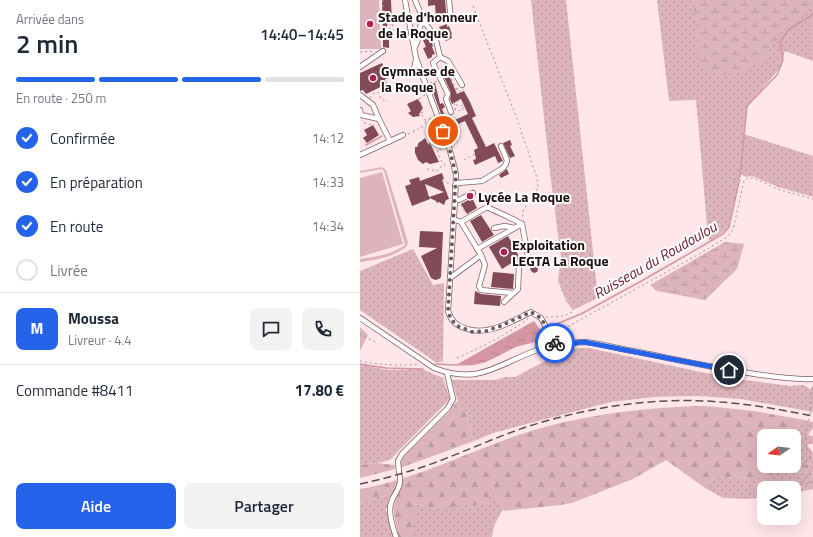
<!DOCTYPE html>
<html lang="fr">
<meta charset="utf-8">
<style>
body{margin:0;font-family:"Titillium Web",sans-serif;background:#f2f2f3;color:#1f2937;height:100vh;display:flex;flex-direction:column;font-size:15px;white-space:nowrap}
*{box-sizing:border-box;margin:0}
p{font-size:13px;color:#747a83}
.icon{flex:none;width:22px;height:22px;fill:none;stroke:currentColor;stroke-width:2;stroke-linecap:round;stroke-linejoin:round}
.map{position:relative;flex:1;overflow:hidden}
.drawer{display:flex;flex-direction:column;background:#fff;width:360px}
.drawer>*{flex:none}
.needle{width:26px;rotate:256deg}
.buttons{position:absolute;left:397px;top:429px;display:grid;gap:8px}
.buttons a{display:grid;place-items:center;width:44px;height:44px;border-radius:8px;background:#fff;box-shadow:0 4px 16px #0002;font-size:20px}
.pin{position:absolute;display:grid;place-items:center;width:34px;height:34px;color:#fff;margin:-17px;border:2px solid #fff;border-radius:50%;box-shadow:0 1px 4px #0007}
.courier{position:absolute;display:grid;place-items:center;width:40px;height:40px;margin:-20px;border:3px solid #2563eb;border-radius:50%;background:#fff;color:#222;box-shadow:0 1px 5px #0007}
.head em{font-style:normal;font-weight:600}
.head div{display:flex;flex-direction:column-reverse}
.head{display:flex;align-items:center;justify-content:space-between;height:68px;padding:0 16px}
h1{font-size:26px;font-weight:600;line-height:30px}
.bar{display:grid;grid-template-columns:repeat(4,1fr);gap:6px 4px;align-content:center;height:48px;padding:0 16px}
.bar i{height:5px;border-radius:3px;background:#e0e1e3}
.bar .on{background:#2563eb}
.bar p{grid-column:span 4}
.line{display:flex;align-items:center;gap:10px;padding:0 16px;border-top:1px solid #e0e1e3}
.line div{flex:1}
.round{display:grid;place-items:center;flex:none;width:42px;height:42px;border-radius:8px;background:#f2f2f3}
ol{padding:0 16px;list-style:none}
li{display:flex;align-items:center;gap:12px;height:44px}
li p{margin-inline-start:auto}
li .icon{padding:4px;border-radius:50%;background:#2563eb;color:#fff;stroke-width:4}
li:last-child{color:#747a83}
li i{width:22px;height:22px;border:2px solid #e0e1e3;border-radius:50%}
.action{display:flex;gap:8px;margin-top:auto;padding:8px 16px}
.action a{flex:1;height:46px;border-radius:8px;background:#2563eb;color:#fff;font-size:16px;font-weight:600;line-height:46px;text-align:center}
.action a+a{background:#f2f2f3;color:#1f2937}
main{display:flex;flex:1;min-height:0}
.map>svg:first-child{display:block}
.grass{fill:url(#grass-dots)}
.forest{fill:url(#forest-firs)}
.wetland{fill:url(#wetland-marsh)}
.green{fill:#ddb4bb}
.water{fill:url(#water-ripples)}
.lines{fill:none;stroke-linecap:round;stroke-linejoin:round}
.stream{stroke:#d496a2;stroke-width:1.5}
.building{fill:#834b57;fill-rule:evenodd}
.minor-casing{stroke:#815f65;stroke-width:6}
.path{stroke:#a69295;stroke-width:1;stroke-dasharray:2 3;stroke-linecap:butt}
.minor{stroke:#fff;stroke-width:4.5}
.rail{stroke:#5c4c4e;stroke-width:1.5;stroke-dasharray:8 4;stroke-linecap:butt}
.done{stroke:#6b5a5d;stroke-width:4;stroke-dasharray:0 7.2}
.route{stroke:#2563eb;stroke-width:5}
.poi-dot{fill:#b02052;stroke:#fff;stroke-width:1.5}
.labels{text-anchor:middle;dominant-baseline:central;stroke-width:4;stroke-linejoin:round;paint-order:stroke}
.poi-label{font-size:14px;font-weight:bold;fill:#1c0f11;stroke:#fff;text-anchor:start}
.water-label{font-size:15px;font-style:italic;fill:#6c2236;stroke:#fff}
</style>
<main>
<section class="drawer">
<div class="head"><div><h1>2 min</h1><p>Arrivée dans</p></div><em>14:40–14:45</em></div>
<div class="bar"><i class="on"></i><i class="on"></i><i class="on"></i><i></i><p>En route · 250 m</p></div>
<ol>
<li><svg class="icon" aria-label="check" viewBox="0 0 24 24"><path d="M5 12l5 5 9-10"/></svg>Confirmée<p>14:12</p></li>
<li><svg class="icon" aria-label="check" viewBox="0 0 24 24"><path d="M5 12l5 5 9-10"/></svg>En préparation<p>14:33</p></li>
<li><svg class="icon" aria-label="check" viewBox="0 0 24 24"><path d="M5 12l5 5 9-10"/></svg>En route<p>14:34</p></li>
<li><i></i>Livrée</li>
</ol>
<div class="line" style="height:72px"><b class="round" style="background:#2563eb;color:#fff">M</b><div><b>Moussa</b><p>Livreur · 4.4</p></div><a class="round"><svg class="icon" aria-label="chat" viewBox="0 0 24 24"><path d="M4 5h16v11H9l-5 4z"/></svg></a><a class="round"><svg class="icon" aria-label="phone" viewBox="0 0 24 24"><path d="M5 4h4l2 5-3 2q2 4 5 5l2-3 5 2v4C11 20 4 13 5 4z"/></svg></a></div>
<div class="line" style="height:52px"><div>Commande #8411</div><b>17.80 €</b></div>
<div class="action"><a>Aide</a><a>Partager</a></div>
</section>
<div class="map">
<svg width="453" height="537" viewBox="0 0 453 537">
<defs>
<pattern id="grass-dots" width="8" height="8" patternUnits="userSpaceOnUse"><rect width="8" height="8" fill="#ddb4bb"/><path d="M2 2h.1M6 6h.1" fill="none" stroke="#bd9aa0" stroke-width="1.8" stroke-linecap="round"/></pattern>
<pattern id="forest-firs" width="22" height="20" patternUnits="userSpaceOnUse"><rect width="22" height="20" fill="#ddb4bb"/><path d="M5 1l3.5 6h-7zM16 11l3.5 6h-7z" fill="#bd9aa0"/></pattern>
<pattern id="wetland-marsh" width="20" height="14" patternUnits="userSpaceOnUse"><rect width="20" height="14" fill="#ddb4bb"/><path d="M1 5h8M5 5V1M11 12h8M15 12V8" fill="none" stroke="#bd9aa0"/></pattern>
<pattern id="water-ripples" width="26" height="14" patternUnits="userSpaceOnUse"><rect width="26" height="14" fill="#d496a2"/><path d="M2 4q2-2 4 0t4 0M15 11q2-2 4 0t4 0" fill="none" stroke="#b5808a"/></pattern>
</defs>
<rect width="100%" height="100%" fill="#ffe6ea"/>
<g class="grass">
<polygon points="171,0 206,0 238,298 213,310 206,301 198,281 201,257 191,181"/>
<polygon points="297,0 453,0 453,61 425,51 421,67 387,107 384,134 453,156 453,197 418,187 392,176 386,177 381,174 369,228 350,241 348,236 336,100 309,101"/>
<polygon points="53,249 73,285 84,283 83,361 77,363 0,310 0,271"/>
<polygon points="218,348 229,348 369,378 430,386 444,385 450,389 453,386 453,412 381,399 338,396 294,397 251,402 163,425 133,433 114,441 105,411 98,402 92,380 136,380 145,377 155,377 185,361 208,351"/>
<polygon points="0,364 27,370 62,369 83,378 90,399 30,460 17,463 0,465"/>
<polygon points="440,419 453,422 453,428 448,435 453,436 453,444 446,444 453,453 453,463 437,466 434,473 453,472 453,489 434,493 434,488 404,488 404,497 389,499 363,498 345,488 354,477 406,478 427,466 434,466 434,444"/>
<polygon points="133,491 143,509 134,526 132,537 52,537 54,504 75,508"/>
<polygon points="19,496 30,497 26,510 33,537 0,537 0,504"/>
</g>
<g class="forest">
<polygon points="96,402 98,402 105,411 114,441 40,468 41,462 46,454 90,411"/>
<path d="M346,406L394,411L440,419L434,444V436H404V466H427L406,478L354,477L345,488L306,460L273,479L212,503L200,505L144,511L133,491L126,504L75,508L55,504L52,537H39C36,523 31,512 36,498L19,496L0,504V489C63,478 120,445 181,428C235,413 290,407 346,406Z"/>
<polygon points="17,463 35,465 35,469 0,478 0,465"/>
<polygon points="453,463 453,472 434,473 436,466"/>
</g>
<g class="wetland">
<polygon points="333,0 453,0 453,3 444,9 426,29 399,63 386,70 375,74 357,75 340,64"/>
<polygon points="365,242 384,244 377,269 345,300 297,291 290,285"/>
</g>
<g class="green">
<polygon points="0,0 19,0 21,49 0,49"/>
<path d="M22,167L26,170L48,242L47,246C35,257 16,260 0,262V259C16,257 32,254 45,245L24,171L22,169L0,173V171Z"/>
<polygon points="22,172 43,244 0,257 0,178"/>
<polygon points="0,327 8,335 0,351"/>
</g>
<path class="water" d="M174,321L187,339C177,342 164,344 154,348C132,358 123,368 96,365Z"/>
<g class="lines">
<g class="stream">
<polyline points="6,145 22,136"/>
<polyline points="380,177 387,106 417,75 423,60 420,43 428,30 453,14"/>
<polyline points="189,327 221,314 285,279 363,234 369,227 379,182"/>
<polyline points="0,364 26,368 63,369"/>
<polyline points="75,364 97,365"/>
</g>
</g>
<g class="building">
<polygon points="22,0 31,0 32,23 28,23 23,36"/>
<polygon points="68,0 85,0 87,20 78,20 78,18 76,18 75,5 68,6"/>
<polygon points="87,24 87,27 89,26 92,34 91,35 92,38 86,41 79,27"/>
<polygon points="70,37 73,46 72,47 75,54 72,55 72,57 68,59 63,48 66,47 63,40"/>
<polygon points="29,39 29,48 23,47 23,40"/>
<polygon points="22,63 29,78 25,79 27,84 6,94 3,90 0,91 0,73"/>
<polygon points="85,66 97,94 104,91 110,102 116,116 112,118 126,147 134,143 143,161 138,163 135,156 115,165 113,160 116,159 114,150 118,148 105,121 89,128 87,124 85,125 70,84 75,83 80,104 83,103 85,107 82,109 88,123 108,114 101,99 92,104 90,99 91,93 80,68"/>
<polygon points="58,99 63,108 59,114 60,116 53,117 48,113 51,111 47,104"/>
<polygon points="13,125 19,135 7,143 3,138 7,135 4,130"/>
<polygon points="65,138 68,144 70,143 79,162 70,164 66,162 63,164 58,160 55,153 55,147 57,147 59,142 60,142"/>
<polygon points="150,140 152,145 150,146 155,156 150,158 143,143"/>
<polygon points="147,169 149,174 141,178 139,175"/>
<path d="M82,173L84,179L82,180L89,199L86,200L84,205L79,202L77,203L76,201L70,198V199L52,206L45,186L51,184L49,180L59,177L60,181ZM65,184L84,192L69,197Z"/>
<polygon points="112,198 117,208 107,214 101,204"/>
<polygon points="121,215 134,235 122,242 110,221"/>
<polygon points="60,231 83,232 81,277 79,279 75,280 71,278 61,256 77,248 59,247"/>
<polygon points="148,236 160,258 142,269 129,247"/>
<polygon points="174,259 177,261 176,264 178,269 177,272 174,273 171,271 170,268 173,264 172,261"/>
<polygon points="133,272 154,274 153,289 131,287"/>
<polygon points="115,291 121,294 141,296 140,306 114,304"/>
</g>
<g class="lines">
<defs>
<g id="minor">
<path d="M45,0L56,58L89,147L94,166L96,175L95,200L88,311C91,320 95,325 104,328C128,337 150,322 171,312L181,318L196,345"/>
<polyline points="55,0 65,23 75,36 80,57 73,63 88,94 86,99 91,112"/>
<polyline points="89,0 91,20"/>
<path d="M54,48C61,38 57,34 61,24L65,23"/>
<polyline points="80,57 88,61 102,85"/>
<polyline points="0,67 23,51"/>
<polyline points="53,75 56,59"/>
<polyline points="0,95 13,105 19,119"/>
<polyline points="0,110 1,115 19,119 30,141"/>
<polyline points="0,155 43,135"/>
<polyline points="95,186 98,183 122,181 143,168 146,164 147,160 141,146"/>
<polyline points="95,200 99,200 113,193"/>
<path d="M101,222L127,207C139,213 150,217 162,224L168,256L159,264L158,289L144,302"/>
<polyline points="134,228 145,226 154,228"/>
<polyline points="117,249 162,224"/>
<polyline points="121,255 125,265 119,286 121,290 153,293"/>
<polyline points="90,278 121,255 101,222 93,219"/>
<path d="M0,318L74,368C120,386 139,363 180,349C194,344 208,343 222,342C235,342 259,349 273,351C314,359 354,368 395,374C414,377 434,380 453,379"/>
<polyline points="39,472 38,461 42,454 88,408 93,399 87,373"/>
<path d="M36,537C33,527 28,514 31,503C34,493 41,489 40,477"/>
</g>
</defs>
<use href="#minor" class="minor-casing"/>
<g class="path">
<polyline points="23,0 24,31"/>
<polyline points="113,6 157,119 177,178 178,187 175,196 164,208 162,219"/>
<polyline points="31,23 29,32 34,32 31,16"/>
<polyline points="0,52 15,51"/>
<polyline points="87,70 98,93"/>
<polyline points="70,83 77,81"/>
<polyline points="97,88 98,93"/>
<polyline points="99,92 104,89"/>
<polyline points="10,98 13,94 18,92 21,99 28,102"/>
<polyline points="95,105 94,104 97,102"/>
<polyline points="95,110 96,105 104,106 102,111 95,110"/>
<path d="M60,112L62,115C64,108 60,105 60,98L65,95"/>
<polyline points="62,115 65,120 74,118"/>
<polyline points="65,121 72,136 71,143 68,145"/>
<polyline points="4,123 13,125 15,129"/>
<polyline points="70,129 76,123"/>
<polyline points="53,131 56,129"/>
<polyline points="48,134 54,132 66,124"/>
<polyline points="93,142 98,141"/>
<path d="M83,145L82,149L77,150C79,156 81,164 88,166"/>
<polyline points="104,160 115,154"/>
<polyline points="67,169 77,171 80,167 85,166"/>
<polyline points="374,179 383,181"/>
<polyline points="82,181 91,184"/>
<polyline points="101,205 106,214"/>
<polyline points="186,317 204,316 212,312"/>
<polyline points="0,334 15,342"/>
<polyline points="199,339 209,326 341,253 367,237 373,230 384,181 388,178 394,178 417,189 453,199"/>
<path d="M97,358C124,346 144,336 168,319"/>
<path d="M0,361C20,365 40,366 60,364"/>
<polyline points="450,414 453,384"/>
<polyline points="449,419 445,437 447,442 447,449 450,451 452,455 441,466 442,467 451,467 452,468 448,475 439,485 453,482"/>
</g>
<use href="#minor" class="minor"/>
<path class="rail" d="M0,484C27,478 53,471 79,461C114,448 149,431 186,421C242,405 303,397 360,402C391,404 422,410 453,416"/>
</g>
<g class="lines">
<polyline class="done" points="83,131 89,147 96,175 88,311 91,319 97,326 113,332 126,331 138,327 171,312 181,318 195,343"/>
<polyline class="route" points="195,343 196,345 224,342 369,370"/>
</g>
<g class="poi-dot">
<circle cx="10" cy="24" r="4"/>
<circle cx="13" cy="78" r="4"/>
<circle cx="110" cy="196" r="4"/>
<circle cx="144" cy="252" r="4"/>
</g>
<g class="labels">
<g class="poi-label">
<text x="18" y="16">Stade d'honneur<tspan x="18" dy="16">de la Roque</tspan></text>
<text x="21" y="70">Gymnase de<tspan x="21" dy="16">la Roque</tspan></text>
<text x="118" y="196">Lycée La Roque</text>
<text x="152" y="244">Exploitation<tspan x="152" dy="16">LEGTA La Roque</tspan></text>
</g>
<g class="water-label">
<text transform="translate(295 260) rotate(-30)">Ruisseau du Roudoulou</text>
</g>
</g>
</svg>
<div class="buttons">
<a><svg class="needle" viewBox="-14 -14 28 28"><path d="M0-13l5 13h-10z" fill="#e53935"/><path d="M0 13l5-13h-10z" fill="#747a83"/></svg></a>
<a><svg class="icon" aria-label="layers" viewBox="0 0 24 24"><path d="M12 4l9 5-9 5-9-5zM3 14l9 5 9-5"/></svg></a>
</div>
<div class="pin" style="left:83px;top:131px;background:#ea580c"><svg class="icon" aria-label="bag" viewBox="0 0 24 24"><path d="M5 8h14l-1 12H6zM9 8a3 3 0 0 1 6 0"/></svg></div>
<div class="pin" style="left:369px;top:370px;background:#1f2937"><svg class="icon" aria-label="home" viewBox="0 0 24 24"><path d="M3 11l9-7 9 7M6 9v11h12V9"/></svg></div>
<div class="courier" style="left:195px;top:343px"><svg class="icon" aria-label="bike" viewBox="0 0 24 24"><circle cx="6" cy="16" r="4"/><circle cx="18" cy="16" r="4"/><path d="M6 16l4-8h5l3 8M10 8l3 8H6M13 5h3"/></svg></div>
</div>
</main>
